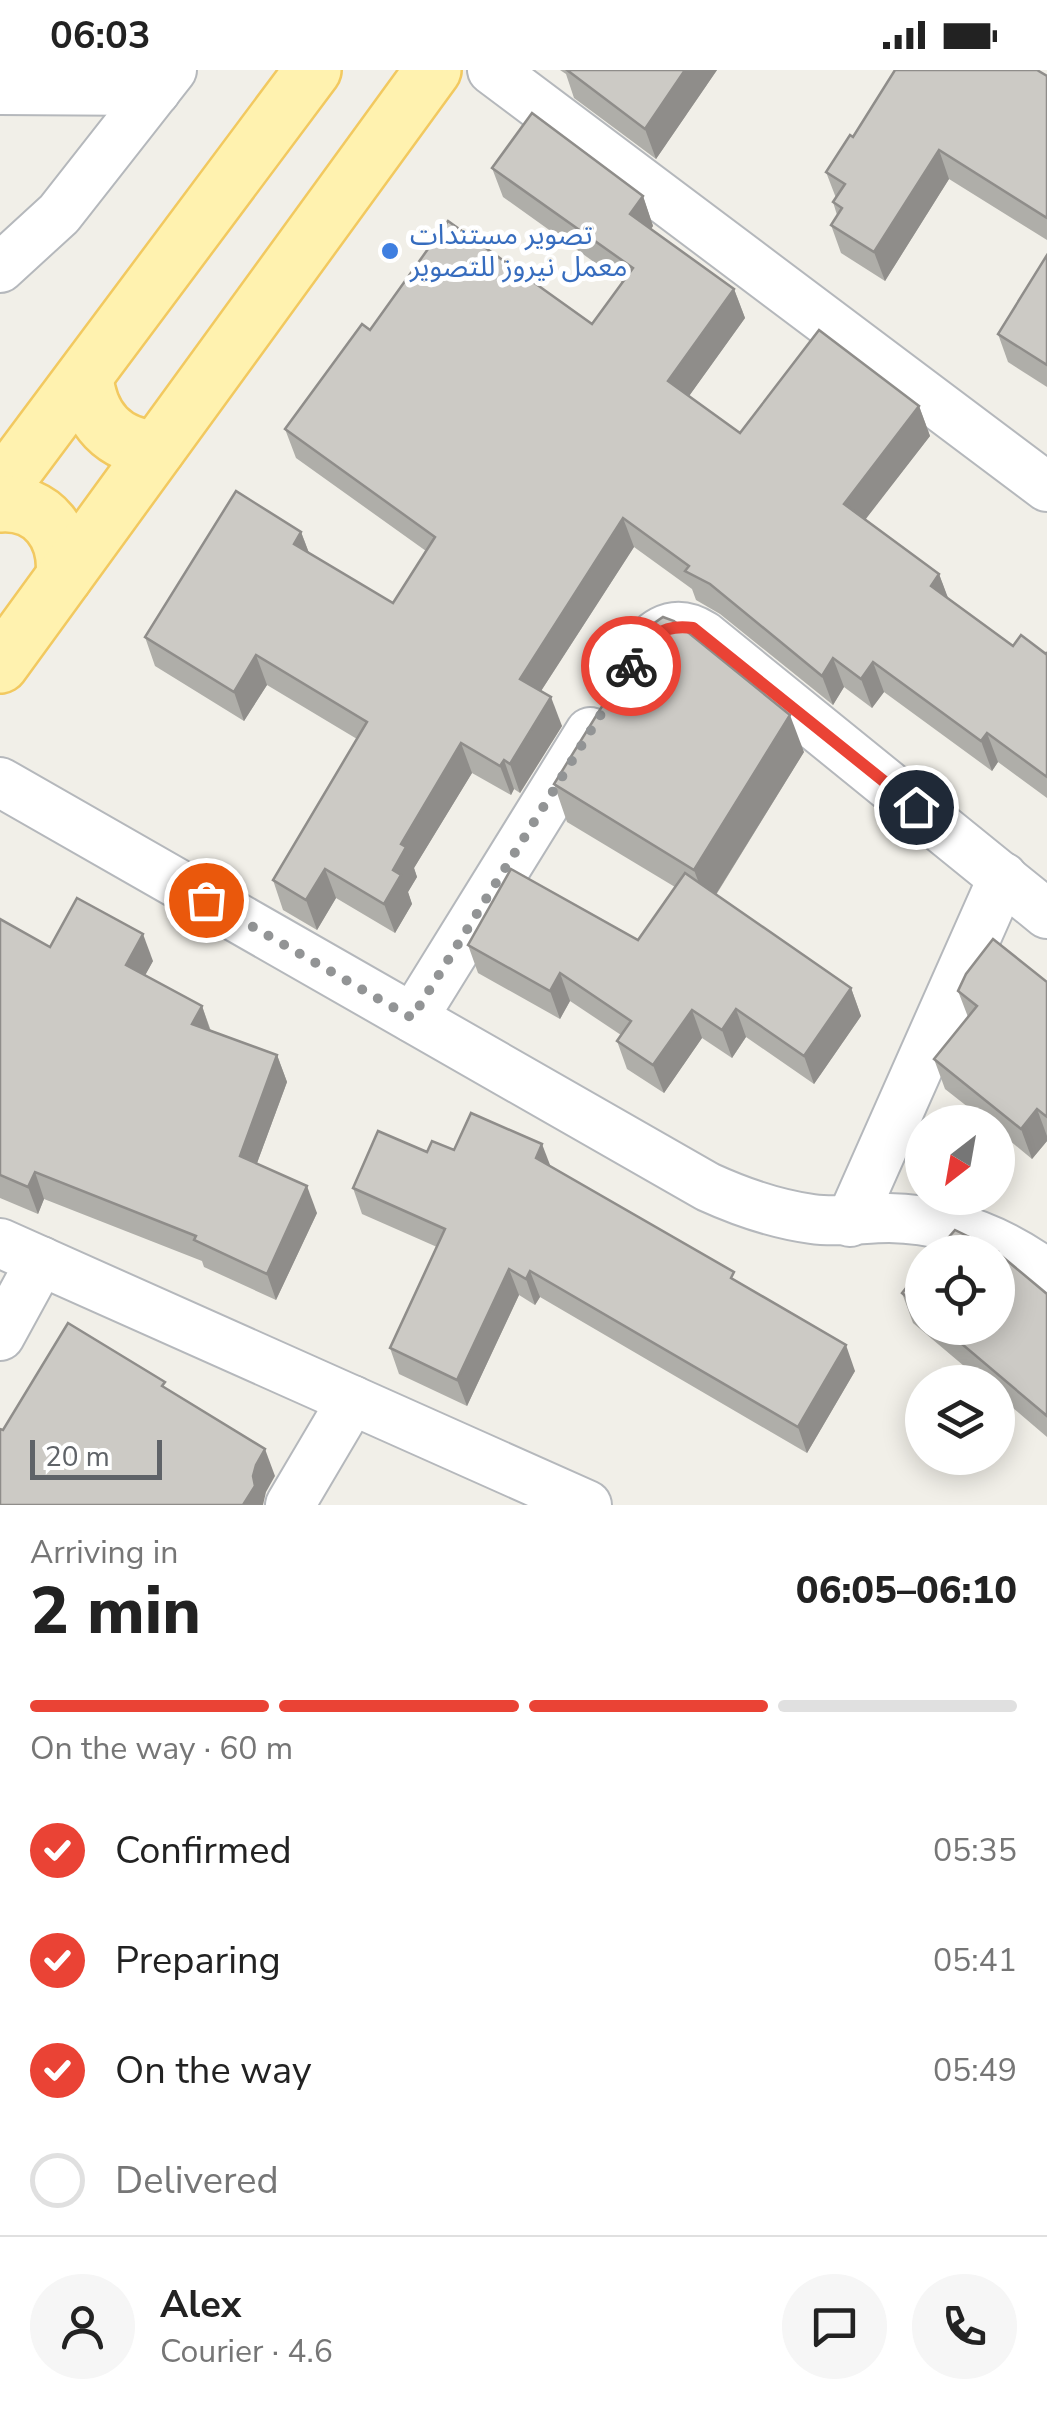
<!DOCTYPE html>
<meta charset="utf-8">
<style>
body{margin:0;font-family:"Nunito Sans","Noto Sans Arabic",sans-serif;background:#f6f6f6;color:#222;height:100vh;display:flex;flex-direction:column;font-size:38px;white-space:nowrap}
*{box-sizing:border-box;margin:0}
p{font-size:32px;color:#767676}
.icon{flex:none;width:55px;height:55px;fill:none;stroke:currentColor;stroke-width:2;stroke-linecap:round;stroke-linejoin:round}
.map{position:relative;height:1435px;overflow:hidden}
.side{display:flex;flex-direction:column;background:#fff;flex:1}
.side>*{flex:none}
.needle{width:65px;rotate:211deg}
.fabs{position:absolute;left:905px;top:1035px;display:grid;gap:20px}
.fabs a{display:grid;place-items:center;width:110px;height:110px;border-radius:50%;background:#fff;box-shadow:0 5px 25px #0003;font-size:50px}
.scale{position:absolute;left:30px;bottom:25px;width:132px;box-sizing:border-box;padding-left:10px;border:5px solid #5f6368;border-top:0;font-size:28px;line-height:35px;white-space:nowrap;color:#5f6368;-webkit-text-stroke:8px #fff;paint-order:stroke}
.pin{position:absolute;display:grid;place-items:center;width:85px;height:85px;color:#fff;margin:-42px;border:5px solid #fff;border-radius:50%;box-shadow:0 2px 10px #0007}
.courier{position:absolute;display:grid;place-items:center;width:100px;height:100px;margin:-50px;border:8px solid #ea4335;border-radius:50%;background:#fff;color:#222;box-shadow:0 2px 12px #0007}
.summary em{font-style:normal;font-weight:800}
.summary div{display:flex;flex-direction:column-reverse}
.summary{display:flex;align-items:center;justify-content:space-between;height:170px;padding:0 30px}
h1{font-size:65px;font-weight:800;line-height:75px}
.bar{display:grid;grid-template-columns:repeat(4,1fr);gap:15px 10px;align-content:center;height:120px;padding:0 30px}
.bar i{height:12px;border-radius:8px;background:#e0e0e0}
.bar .on{background:#ea4335}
.bar p{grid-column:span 4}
.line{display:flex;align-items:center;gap:25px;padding:0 30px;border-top:2px solid #e0e0e0}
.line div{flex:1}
.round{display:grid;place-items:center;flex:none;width:105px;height:105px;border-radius:52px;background:#f6f6f6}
ol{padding:0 30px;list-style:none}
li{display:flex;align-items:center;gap:30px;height:110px}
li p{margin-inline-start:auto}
li .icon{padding:10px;border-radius:50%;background:#ea4335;color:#fff;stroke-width:4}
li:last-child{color:#767676}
li i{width:55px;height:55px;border:5px solid #e0e0e0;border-radius:50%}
.status{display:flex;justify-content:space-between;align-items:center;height:70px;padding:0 50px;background:#fff;direction:ltr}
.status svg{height:28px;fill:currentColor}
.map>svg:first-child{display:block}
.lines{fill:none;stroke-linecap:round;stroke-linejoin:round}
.street-casing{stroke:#b5b8bc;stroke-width:52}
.primary-casing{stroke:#f2c960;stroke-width:60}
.street{stroke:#fff;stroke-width:48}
.primary{stroke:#fff2af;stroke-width:55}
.wall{fill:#afaea9}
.shaded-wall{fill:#8f8d8a}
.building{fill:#cccac5;stroke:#8f8d8a;stroke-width:2.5}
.done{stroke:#929495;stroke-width:10;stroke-dasharray:0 18}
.route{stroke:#ea4335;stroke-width:12}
.shop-dot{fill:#3f7fe0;stroke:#fff;stroke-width:4}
.labels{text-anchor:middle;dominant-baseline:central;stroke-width:10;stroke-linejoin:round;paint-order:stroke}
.shop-label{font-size:28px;fill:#366cbe;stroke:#fff;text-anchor:start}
</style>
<div class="status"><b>06:03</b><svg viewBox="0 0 49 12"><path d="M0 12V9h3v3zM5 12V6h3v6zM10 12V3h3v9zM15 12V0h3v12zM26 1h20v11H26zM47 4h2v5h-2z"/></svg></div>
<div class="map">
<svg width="1047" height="1435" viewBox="0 0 1047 1435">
<rect width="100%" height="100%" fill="#f1efe8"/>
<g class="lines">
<defs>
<g id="street">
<polyline points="492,0 1047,417"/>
<polyline points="0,20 156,21"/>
<polyline points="0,198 59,144 172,0"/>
<path d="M633,593C650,565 671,545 703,565L1047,844"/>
<path d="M0,712L708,1117C741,1132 775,1144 812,1149C838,1153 863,1148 889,1148C948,1149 1000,1169 1047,1204"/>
<polyline points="413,948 590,662"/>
<polyline points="850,1152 1003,807"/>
<polyline points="0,1173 587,1435"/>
<polyline points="0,1266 41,1191"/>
<polyline points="290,1435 352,1330"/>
</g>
<g id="primary">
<path d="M85,306C89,349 113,376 157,379"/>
<polyline points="0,419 313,0"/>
<path d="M0,434C44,431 68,466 64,507"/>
<polyline points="0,595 433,0"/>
</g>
</defs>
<use href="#street" class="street-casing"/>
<use href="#primary" class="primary-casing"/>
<use href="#street" class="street"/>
<use href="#primary" class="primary"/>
</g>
<g class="wall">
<polygon points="560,0 717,0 656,89 574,28 566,4"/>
<polygon points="1047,6 1047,170 949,109 885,211 841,183 831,155 837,145 833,132 836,128 826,102 853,67"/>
<polygon points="492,98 643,126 653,156 651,159 734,219 745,248 689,326 740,363 919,336 930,366 865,449 939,504 948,529 1013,576 1046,584 1047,582 1047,728 998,692 992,701 884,622 872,638 844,617 833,635 720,544 696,530 692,519 634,477 541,621 562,656 520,723 514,719 511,725 472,703 414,798 417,807 408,822 412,834 395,863 336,828 317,860 283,840 273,810 357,669 267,615 244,651 155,596 145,567 301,462 309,483 393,533 426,481 296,388 285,359 370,260 592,254 622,212 503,127"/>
<polygon points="1047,185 1047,317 1008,292 998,264"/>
<polygon points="804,682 716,825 851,918 861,946 814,1014 746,967 732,988 702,968 664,1023 627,999 617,971 621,965 570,931 560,949 478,903 468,875 638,870 675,817 567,752 554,714"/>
<polygon points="0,849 50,877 153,891 145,905 202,936 211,961 277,985 287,1012 257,1093 317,1143 276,1230 204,1197 202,1191 44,1129 38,1144 0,1128"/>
<polygon points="1047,912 1047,1071 1032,1089 998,1061 998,1052 987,1052 945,1019 934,989 968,947 958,921"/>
<polygon points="454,1080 550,1096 737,1211 855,1301 807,1383 540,1227 535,1235 519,1225 467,1336 399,1304 390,1278 437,1177 362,1144 353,1118 427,1082"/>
<polygon points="922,1198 922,1258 998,1258 1047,1224 1047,1367 998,1325 998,1312 983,1312 913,1253 902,1223"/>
</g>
<g class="shaded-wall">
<polygon points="685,0 717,0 656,89 645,59"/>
<polygon points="939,80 949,109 885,211 874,182"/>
<polygon points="643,126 653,156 641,173 630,144"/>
<polygon points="734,219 745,248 679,340 668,311"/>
<polygon points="919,336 930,366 855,463 844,434"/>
<polygon points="623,448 634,477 530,638 520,609"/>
<polygon points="301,462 312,491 294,474"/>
<polygon points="939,504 950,533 931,516"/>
<polygon points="256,585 267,615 244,651 234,622"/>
<polygon points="833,588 844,617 833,635 822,606"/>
<polygon points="873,592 884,622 872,638 861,609"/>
<polygon points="551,627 562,656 520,723 510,694"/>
<polygon points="790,645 804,682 708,837 694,800"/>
<polygon points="987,663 998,692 992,701 981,671"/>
<polygon points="461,673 472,703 414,798 417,807 408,822 412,834 395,863 384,834 401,774"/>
<polygon points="504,690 514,719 511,725 500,696"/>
<polygon points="325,799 336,828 317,860 306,830"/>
<polygon points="143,864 153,891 136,922 126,895"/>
<polygon points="560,903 570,931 560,949 550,921"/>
<polygon points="851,918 861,946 814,1014 804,986"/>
<polygon points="202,936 211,963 192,954"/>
<polygon points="736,939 746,967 732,988 722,960"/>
<polygon points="692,940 702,968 664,1023 653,995"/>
<polygon points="277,985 287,1012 250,1112 240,1086"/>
<polygon points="1037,1039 1047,1066 1047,1071 1032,1089 1021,1059"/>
<polygon points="542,1074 552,1100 536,1088"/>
<polygon points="35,1102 44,1129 38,1144 28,1117"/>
<polygon points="307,1116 317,1143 276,1230 267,1204"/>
<polygon points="509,1199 519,1225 467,1336 457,1310"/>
<polygon points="530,1201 540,1227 535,1235 526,1209"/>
<polygon points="846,1275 855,1301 807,1383 798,1357"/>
<polygon points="265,1379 275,1406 266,1422 263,1435 243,1435 256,1395"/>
</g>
<g class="building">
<polygon points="567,0 685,0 645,59"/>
<polygon points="895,0 1037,0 1047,6 1047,148 939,80 874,182 831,155 842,138 833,132 845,114 826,102 850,65 853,67"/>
<polygon points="532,43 643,126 630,144 734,219 668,311 740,363 819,260 919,336 844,434 939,504 931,516 1013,576 1021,565 1046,584 1047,582 1047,707 987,663 981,671 873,592 861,609 833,588 822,606 710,514 685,501 689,496 623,448 520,609 551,627 510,694 504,690 500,696 461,673 401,774 406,777 393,800 401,805 384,834 325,799 306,830 273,810 367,652 256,585 234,622 145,567 236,421 301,462 294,474 393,533 435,467 285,359 362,254 370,260 448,151 592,254 633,198 492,98"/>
<polygon points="1047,185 1047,295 998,264"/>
<polygon points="663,547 674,551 790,645 694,800 554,714 653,554"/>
<polygon points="511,799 638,870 685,803 851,918 804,986 736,939 722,960 692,940 653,995 617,971 631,951 560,903 550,921 468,875"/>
<polygon points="77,828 143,864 126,895 202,936 192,954 277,985 240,1086 307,1116 267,1204 194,1170 196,1166 35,1102 28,1117 0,1105 0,849 50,877"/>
<polygon points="993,869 1047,912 1047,1047 1037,1039 1021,1059 934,989 977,936 958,921 966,904"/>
<polygon points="471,1043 542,1074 536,1088 734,1202 731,1208 846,1275 798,1357 530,1201 526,1209 509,1199 457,1310 390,1278 445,1159 353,1118 378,1061 427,1082 432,1071 454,1080"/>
<polygon points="955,1160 992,1178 1047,1224 1047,1346 943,1258 998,1258 998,1182 936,1182"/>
<polygon points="922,1198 922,1240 902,1223"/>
<polygon points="68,1253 165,1312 162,1316 265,1379 256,1395 253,1406 255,1416 243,1435 0,1435 0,1359 3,1360"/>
</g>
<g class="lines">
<polyline class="done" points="206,830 412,948 631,596"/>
<path class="route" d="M631,596C647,570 659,553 693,558L916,737"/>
</g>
<circle class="shop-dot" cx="390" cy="181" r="10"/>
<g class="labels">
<g class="shop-label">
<text x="410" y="165">تصوير مستندات<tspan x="410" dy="32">معمل نيروز للتصوير</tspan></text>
</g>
</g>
</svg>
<div class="fabs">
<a><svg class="needle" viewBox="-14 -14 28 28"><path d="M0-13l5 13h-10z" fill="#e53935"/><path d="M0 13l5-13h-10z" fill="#767676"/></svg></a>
<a><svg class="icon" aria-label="locate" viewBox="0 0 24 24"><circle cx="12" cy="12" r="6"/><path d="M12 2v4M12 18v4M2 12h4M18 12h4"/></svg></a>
<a><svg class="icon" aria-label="layers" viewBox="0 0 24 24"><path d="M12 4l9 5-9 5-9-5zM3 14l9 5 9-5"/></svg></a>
</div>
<div class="scale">20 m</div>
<div class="pin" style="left:206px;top:830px;background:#ea580c"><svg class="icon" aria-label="bag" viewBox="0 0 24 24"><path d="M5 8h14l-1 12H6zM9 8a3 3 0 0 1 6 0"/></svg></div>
<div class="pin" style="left:916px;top:737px;background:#1f2937"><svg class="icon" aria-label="home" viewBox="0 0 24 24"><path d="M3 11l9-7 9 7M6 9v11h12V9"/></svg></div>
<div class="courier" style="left:631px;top:596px"><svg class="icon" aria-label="bike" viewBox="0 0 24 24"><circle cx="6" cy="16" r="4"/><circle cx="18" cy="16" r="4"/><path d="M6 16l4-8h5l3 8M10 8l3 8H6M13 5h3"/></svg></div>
</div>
<section class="side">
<div class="summary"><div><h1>2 min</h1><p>Arriving in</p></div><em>06:05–06:10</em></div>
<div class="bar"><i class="on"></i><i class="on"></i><i class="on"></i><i></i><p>On the way · 60 m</p></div>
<ol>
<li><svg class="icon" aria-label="check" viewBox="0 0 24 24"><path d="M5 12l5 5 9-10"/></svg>Confirmed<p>05:35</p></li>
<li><svg class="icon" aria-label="check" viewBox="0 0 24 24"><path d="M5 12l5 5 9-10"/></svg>Preparing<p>05:41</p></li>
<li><svg class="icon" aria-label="check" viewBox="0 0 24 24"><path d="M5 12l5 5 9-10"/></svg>On the way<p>05:49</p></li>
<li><i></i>Delivered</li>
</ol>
<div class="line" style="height:180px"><a class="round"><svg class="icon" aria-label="person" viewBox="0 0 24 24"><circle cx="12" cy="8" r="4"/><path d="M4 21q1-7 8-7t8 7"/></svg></a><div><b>Alex</b><p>Courier · 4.6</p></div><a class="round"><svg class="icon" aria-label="chat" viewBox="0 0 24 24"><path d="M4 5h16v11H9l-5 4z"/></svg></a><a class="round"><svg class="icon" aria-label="phone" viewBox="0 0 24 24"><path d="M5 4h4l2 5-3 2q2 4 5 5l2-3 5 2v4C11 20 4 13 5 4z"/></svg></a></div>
</section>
